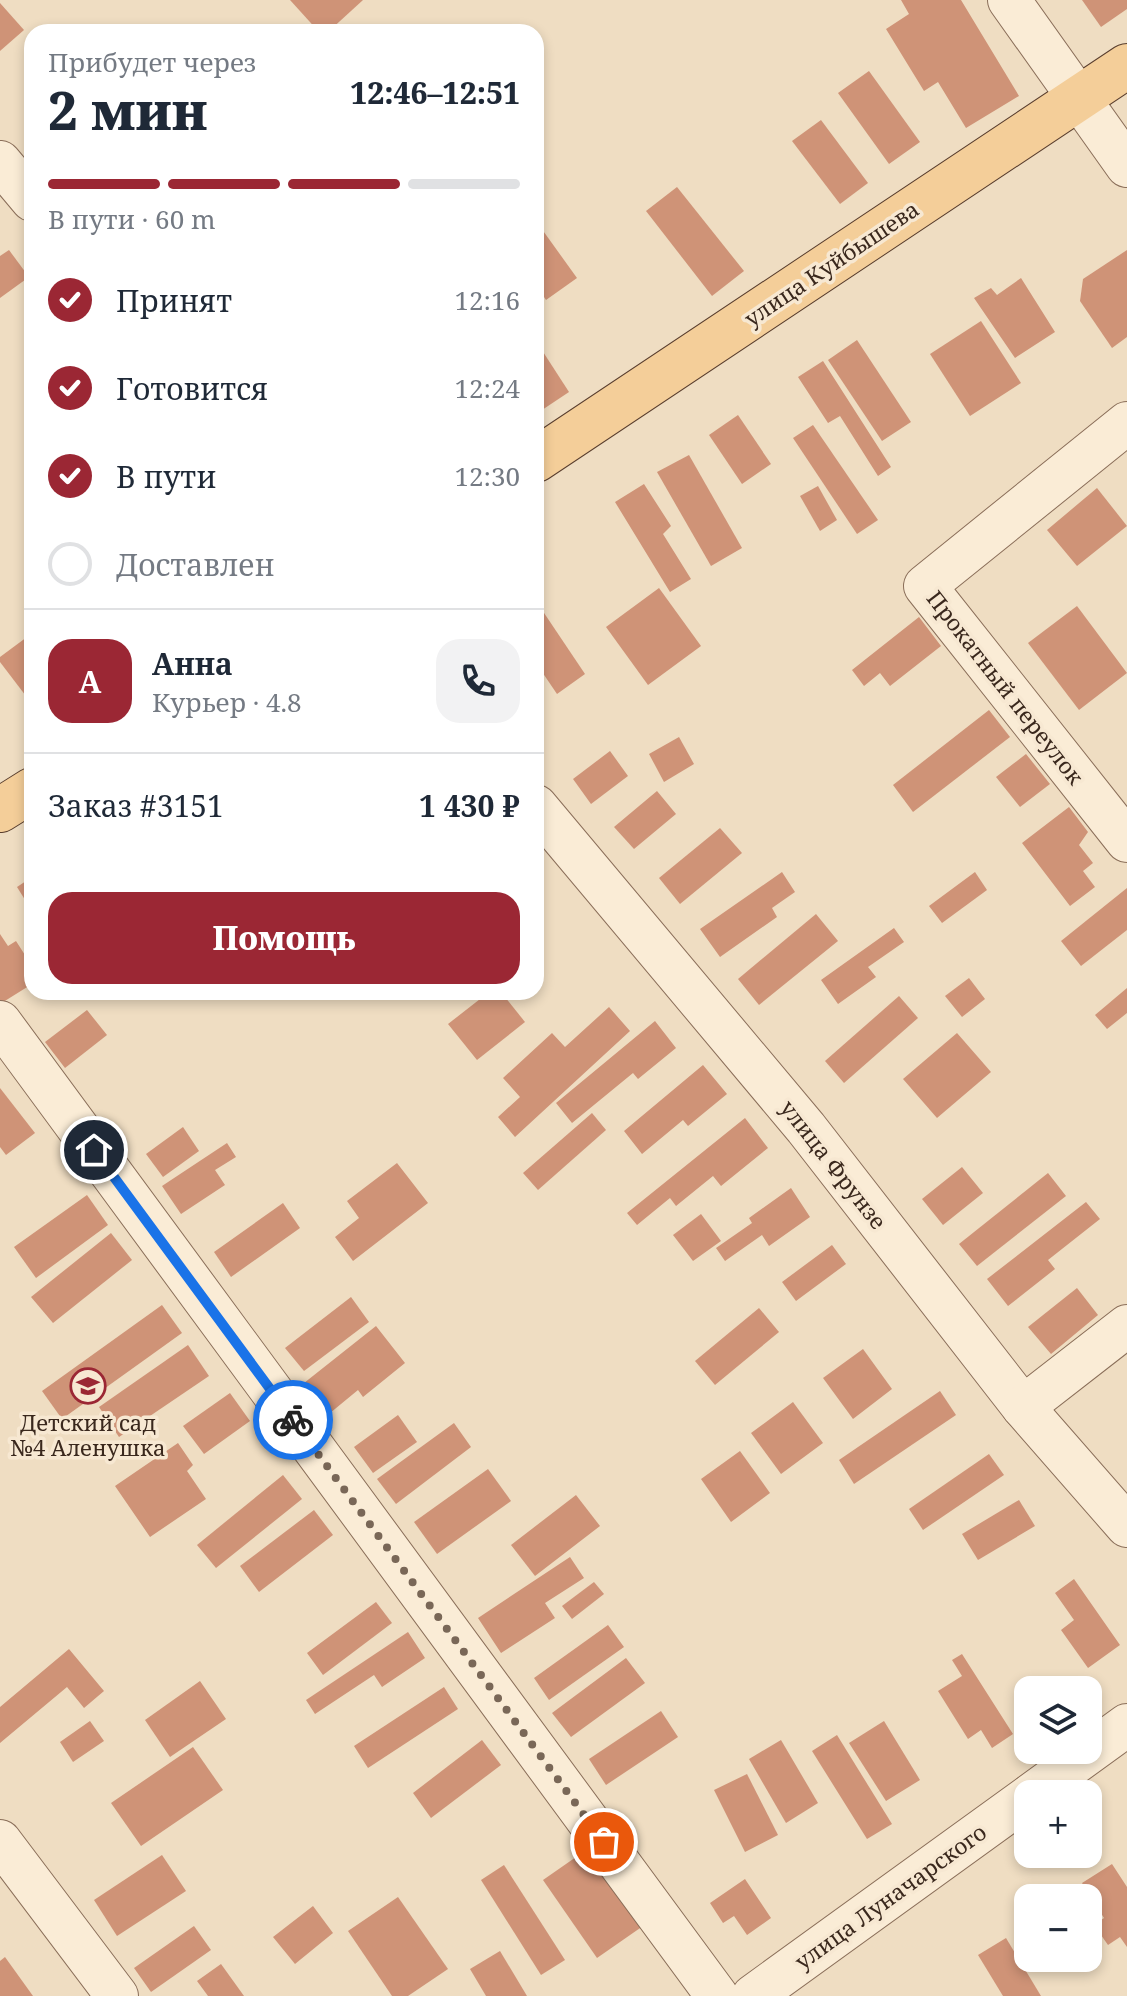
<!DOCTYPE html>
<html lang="ru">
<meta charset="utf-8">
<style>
body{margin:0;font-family:"Noto Serif",serif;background:#f2f2f3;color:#1f2937;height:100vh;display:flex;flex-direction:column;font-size:30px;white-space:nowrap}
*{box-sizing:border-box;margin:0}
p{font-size:26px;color:#747a83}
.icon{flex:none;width:44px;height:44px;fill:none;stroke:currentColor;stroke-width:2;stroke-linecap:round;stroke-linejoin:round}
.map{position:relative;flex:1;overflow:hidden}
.side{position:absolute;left:24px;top:24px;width:520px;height:976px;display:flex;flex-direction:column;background:#fff;border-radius:24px;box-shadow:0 4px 12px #0003}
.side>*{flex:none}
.buttons{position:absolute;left:1014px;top:1676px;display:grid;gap:16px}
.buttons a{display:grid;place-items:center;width:88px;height:88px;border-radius:16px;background:#fff;box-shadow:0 4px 12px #0003;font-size:40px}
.pin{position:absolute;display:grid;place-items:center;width:68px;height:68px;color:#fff;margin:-34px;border:4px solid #fff;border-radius:50%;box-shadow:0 2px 8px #0007}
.courier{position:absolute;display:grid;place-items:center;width:80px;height:80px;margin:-40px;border:6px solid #1a73e8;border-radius:50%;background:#fff;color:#222;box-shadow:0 2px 10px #0007}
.headline em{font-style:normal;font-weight:800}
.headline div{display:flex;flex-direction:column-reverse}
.headline{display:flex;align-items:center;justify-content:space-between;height:136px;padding:0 24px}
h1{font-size:52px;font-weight:800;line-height:60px}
.bar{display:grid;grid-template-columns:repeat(4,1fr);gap:12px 8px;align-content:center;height:96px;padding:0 24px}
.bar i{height:10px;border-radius:6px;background:#e0e1e3}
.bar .on{background:#9b2734}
.bar p{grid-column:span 4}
.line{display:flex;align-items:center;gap:20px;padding:0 24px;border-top:2px solid #e0e1e3}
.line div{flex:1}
.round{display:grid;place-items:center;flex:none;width:84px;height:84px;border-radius:24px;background:#f2f2f3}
ol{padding:0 24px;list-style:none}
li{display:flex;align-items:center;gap:24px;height:88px}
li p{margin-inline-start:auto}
li .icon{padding:8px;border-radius:50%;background:#9b2734;color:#fff;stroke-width:4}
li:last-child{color:#747a83}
li i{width:44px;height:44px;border:4px solid #e0e1e3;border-radius:50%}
.action{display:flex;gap:16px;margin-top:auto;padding:16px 24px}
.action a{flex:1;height:92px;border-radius:24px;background:#9b2734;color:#fff;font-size:32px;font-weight:800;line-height:92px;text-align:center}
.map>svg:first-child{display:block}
.building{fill:#cf9377}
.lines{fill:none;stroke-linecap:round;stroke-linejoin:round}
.minor-casing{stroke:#8a6e59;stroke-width:44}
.major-casing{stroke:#583d2d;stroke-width:46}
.minor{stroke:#faecd6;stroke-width:42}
.major{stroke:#f4ce99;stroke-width:44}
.done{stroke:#796757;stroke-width:8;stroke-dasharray:0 14.4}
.route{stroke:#1a73e8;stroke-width:10}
.labels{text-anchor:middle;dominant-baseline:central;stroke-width:7;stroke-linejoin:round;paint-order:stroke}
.street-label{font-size:22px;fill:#3a281d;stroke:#f7e8d2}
.poi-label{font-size:22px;fill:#3a281d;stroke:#f7e8d2}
</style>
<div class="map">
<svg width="1127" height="1996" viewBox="0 0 1127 1996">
<rect width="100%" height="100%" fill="#efddc2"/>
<g class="building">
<polygon points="290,0 363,0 328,32 319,32"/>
<polygon points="901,0 961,0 1019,96 966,128 938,82 924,91 886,29 909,14"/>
<polygon points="1082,0 1127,0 1127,9 1101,27"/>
<polygon points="0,3 24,30 0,51"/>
<polygon points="869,71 920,142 889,164 838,93"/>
<polygon points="821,120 868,183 840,204 792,141"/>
<polygon points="677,187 744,271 712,296 646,211"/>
<polygon points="536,221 577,278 546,300 536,285"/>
<polygon points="9,250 29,277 0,298 0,256"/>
<polygon points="1127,250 1127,337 1112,348 1080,301 1083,279"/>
<polygon points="1021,278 1055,332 1015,358 974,298 991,288 997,295"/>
<polygon points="981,321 1021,383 970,416 930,354"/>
<polygon points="857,340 911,422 882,441 828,360"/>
<polygon points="536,341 569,392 536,414"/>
<polygon points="823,361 891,467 878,476 840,416 828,423 798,377"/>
<polygon points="738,415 771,464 742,484 709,435"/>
<polygon points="813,425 878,520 857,534 793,438"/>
<polygon points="689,455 742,548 711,566 657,472"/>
<polygon points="644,484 671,526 663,534 691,579 670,592 615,502"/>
<polygon points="818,486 837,520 820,531 800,496"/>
<polygon points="1097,488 1127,526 1077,566 1047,530"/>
<polygon points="659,588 701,646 648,685 606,627"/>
<polygon points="536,601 585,674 557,694 536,663"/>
<polygon points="1077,606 1127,673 1079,710 1028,643"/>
<polygon points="919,617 941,646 890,686 880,673 864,686 852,670"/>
<polygon points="27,637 32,643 32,704 0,662 0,657"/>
<polygon points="989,710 1010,737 913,812 893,785"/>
<polygon points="679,737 694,764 664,782 649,754"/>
<polygon points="610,751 628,776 591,804 573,779"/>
<polygon points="1026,754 1050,784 1020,807 996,777"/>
<polygon points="657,791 676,814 634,849 614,827"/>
<polygon points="1069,807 1088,832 1079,845 1093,863 1083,871 1095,887 1070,906 1022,843"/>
<polygon points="720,828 742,853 680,904 659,878"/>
<polygon points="782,872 795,892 772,908 777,917 720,957 700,929"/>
<polygon points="975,872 987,890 942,923 929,906"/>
<polygon points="32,877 32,911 17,887"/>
<polygon points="1127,888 1127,930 1081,966 1061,941"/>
<polygon points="816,914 838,941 759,1005 738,979"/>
<polygon points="894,928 904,942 868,967 876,977 838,1004 821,980"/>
<polygon points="0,934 8,946 16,941 32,966 32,984 0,1004"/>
<polygon points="969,978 985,999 962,1017 945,996"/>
<polygon points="1127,988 1127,1013 1107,1029 1095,1015"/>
<polygon points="489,992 501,992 525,1022 477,1060 448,1024"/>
<polygon points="899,996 918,1018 844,1083 825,1061"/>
<polygon points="609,1007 630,1031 515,1137 498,1117 520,1097 503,1078 552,1033 565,1047"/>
<polygon points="87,1010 107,1035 65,1068 45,1042"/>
<polygon points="655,1021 676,1048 638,1079 633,1073 572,1123 556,1103"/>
<polygon points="957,1033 991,1072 937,1118 903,1079"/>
<polygon points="703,1065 727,1094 688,1126 683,1120 642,1154 624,1131"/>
<polygon points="0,1088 35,1133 6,1155 0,1147"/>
<polygon points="592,1113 606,1130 538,1190 523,1173"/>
<polygon points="745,1118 768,1148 721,1186 713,1176 676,1206 670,1198 637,1225 627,1213"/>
<polygon points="183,1127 199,1151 163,1177 146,1154"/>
<polygon points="227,1143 236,1157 215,1170 225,1185 181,1214 162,1186"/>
<polygon points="397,1163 428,1203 353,1261 335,1237 359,1218 347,1201"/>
<polygon points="962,1167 983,1193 943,1225 922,1199"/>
<polygon points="1048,1173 1066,1196 977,1266 959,1244"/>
<polygon points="791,1188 810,1217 769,1246 762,1235 725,1261 716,1248 752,1223 749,1218"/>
<polygon points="87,1195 108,1225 36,1278 14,1247"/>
<polygon points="1086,1202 1100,1219 1048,1260 1055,1269 1008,1306 987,1279"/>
<polygon points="283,1203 300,1228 231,1277 214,1252"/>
<polygon points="701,1214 721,1241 693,1261 673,1235"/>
<polygon points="111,1233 132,1260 53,1323 31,1297"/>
<polygon points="832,1245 846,1264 796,1301 782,1282"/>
<polygon points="1077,1288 1098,1315 1051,1354 1028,1327"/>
<polygon points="351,1297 369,1322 304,1371 285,1348"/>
<polygon points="162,1305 182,1333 62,1419 42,1391"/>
<polygon points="759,1308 779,1332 715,1385 695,1361"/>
<polygon points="376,1326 405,1363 363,1397 358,1390 324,1418 299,1387"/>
<polygon points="188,1345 209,1376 119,1437 99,1407"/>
<polygon points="863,1349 892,1389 853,1419 823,1378"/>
<polygon points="940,1391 956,1415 854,1484 839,1460"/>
<polygon points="230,1393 250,1421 204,1454 183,1426"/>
<polygon points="793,1402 823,1443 781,1474 751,1433"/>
<polygon points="398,1415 417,1442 373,1473 354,1447"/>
<polygon points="454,1423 471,1447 396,1504 377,1479"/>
<polygon points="178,1443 193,1465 187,1471 206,1499 150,1537 115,1486"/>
<polygon points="740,1451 770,1493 731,1522 701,1479"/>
<polygon points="989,1454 1004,1475 923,1530 909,1509"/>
<polygon points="488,1469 511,1501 437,1554 414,1522"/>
<polygon points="283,1475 302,1499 216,1568 197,1545"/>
<polygon points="576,1495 600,1526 535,1576 511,1545"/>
<polygon points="1019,1500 1035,1526 978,1560 962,1534"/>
<polygon points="314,1510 333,1535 259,1592 240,1566"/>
<polygon points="570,1557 584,1578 545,1603 555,1618 501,1653 478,1618"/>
<polygon points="1074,1579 1120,1645 1088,1668 1061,1630 1074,1620 1055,1593"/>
<polygon points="594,1582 604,1594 572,1619 562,1606"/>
<polygon points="376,1602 392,1623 323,1675 307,1653"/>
<polygon points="608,1625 624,1647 549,1700 534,1678"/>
<polygon points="408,1632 425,1658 382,1687 374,1675 315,1714 306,1700"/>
<polygon points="69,1649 104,1691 84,1708 67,1687 0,1743 0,1707"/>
<polygon points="962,1654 1013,1734 992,1748 981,1730 968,1739 938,1691 962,1676 952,1660"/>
<polygon points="626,1658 645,1683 571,1737 552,1713"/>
<polygon points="200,1681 226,1719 170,1757 145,1720"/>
<polygon points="444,1687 458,1709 368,1768 354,1746"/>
<polygon points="661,1711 678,1737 606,1785 589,1759"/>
<polygon points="90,1721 104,1741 73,1762 60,1742"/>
<polygon points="884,1721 920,1780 886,1801 849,1743"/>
<polygon points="837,1735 892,1824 867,1839 812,1751"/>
<polygon points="482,1740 501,1765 431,1818 413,1793"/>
<polygon points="781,1740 818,1803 786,1823 749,1759"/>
<polygon points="193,1747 223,1790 141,1846 111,1803"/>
<polygon points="747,1774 778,1835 745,1852 714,1790"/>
<polygon points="589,1848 643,1926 597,1958 543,1880"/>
<polygon points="162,1855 186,1891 117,1936 94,1900"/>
<polygon points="1112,1864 1127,1887 1127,1947 1120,1937 1108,1945 1094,1925 1104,1918 1082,1883"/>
<polygon points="504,1865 565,1960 541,1975 481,1880"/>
<polygon points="745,1879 771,1918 747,1935 734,1916 723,1923 710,1903"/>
<polygon points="398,1897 448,1969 408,1996 392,1996 348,1931"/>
<polygon points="313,1906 333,1933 295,1964 273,1937"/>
<polygon points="194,1926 211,1950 151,1992 134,1968"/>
<polygon points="1006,1938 1041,1996 1003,1996 978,1955"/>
<polygon points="500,1951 527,1996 486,1996 470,1969"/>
<polygon points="5,1957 33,1996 0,1996 0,1961"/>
<polygon points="221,1964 244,1996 208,1996 197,1981"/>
</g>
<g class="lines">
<defs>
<g id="minor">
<polyline points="1009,0 1127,166"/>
<polyline points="0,162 32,200"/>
<polyline points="1127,423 925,586 1127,841"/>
<polyline points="536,806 806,1128 1023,1407 1127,1526"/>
<polyline points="0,1022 717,1996"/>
<polyline points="1023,1407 1127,1326"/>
<polyline points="1032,1794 1127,1725"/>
<polyline points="0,1841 117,1996"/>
<polyline points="753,1996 1028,1797"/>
</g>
<g id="major">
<polyline points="536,460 1127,66"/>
<polyline points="0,810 32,790"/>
</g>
</defs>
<use href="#minor" class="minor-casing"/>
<use href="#major" class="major-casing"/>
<use href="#minor" class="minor"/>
<use href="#major" class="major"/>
</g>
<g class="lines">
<polyline class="done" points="293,1420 604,1842"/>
<polyline class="route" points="94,1150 293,1420"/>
</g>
<defs>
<symbol id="school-ring" viewBox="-11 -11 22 22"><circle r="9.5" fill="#f7e8d2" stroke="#9b2734" stroke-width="1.5"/><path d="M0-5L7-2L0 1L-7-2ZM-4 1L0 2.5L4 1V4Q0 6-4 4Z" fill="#9b2734"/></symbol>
</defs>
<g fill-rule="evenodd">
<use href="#school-ring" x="68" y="1366" width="40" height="40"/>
</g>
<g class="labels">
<g class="street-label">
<text transform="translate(831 263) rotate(-34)">улица Куйбышева</text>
<text transform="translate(1006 687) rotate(52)">Прокатный переулок</text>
<text transform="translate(834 1164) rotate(52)">улица Фрунзе</text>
<text transform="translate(890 1896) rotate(-36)">улица Луначарского</text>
</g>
<g class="poi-label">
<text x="88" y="1422">Детский сад<tspan x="88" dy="25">№4 Аленушка</tspan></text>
</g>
</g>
</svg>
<div class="buttons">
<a><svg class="icon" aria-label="layers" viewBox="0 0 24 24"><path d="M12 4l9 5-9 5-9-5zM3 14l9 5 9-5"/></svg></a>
<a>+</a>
<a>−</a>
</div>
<div class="pin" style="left:604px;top:1842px;background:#ea580c"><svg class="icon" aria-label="bag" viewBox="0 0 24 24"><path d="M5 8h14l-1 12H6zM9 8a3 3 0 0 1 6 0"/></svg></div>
<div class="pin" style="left:94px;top:1150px;background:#1f2937"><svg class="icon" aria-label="home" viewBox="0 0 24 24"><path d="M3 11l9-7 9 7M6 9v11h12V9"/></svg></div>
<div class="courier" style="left:293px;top:1420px"><svg class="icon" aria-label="bike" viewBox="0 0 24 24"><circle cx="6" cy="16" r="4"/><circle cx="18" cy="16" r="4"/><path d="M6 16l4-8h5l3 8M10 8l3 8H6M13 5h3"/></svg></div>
<section class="side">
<div class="headline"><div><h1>2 мин</h1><p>Прибудет через</p></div><em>12:46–12:51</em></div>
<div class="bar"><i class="on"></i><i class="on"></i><i class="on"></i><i></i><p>В пути · 60 m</p></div>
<ol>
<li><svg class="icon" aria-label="check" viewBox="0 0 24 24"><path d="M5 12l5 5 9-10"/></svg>Принят<p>12:16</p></li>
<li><svg class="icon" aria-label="check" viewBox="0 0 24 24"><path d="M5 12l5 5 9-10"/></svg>Готовится<p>12:24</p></li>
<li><svg class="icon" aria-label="check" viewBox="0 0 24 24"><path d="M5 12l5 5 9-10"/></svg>В пути<p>12:30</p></li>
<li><i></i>Доставлен</li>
</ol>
<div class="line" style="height:144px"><b class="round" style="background:#9b2734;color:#fff">А</b><div><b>Анна</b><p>Курьер · 4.8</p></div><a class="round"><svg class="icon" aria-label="phone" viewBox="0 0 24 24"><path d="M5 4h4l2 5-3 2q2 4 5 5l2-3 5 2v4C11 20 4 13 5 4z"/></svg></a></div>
<div class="line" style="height:104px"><div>Заказ #3151</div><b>1 430 ₽</b></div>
<div class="action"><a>Помощь</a></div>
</section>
</div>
